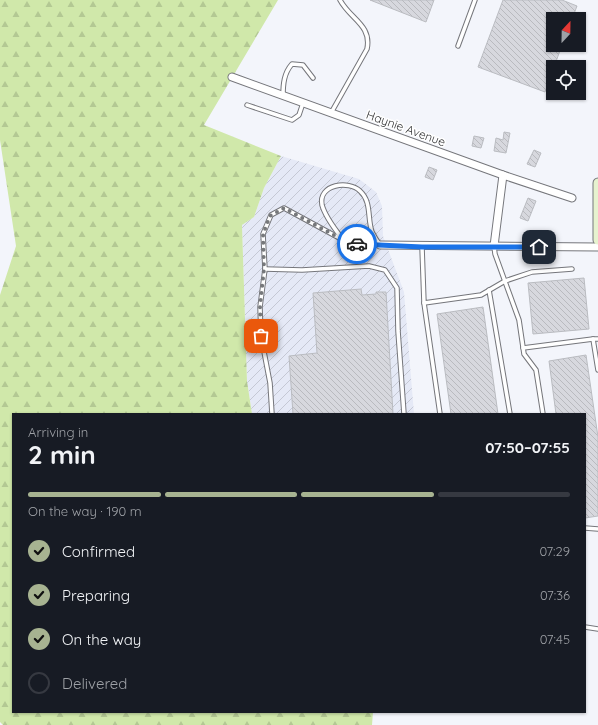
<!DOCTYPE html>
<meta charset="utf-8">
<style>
body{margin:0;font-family:Quicksand,sans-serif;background:#20242c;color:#f1f3f6;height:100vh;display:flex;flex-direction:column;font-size:15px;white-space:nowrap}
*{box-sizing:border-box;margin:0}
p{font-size:13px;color:#9ea1a6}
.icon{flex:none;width:22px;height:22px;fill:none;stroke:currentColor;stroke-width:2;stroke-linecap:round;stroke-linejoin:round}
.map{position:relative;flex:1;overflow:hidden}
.side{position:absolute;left:12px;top:413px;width:574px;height:300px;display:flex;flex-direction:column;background:#171b24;border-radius:0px;box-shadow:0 1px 3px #0004}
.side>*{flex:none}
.needle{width:26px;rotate:22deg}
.controls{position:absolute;left:546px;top:12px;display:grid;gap:8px}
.controls a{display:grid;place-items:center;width:40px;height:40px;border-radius:0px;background:#171b24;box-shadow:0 1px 3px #0004;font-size:20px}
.pin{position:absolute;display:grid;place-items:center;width:34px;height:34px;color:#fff;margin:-17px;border-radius:8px;box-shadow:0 2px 6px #0006}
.courier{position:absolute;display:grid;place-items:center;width:40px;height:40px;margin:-20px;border:3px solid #1a73e8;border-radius:50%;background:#fff;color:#222;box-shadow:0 1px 5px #0007}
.headline em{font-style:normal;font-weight:700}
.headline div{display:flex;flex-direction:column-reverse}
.headline{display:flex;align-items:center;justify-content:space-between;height:68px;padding:0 16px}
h1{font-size:26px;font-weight:700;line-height:30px}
.bar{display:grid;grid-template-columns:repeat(4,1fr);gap:6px 4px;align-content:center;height:48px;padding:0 16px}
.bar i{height:5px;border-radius:3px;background:#363941}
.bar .active{background:#a7b391}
.bar p{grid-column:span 4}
ol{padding:0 16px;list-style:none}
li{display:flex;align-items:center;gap:12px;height:44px}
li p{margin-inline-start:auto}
li .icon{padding:4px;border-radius:50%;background:#a7b391;color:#111;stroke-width:4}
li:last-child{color:#9ea1a6}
li i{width:22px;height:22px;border:2px solid #363941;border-radius:50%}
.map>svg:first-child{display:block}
.industrial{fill:url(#industrial-furrows)}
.forest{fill:url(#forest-firs)}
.building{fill:url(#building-back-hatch);stroke:#babcc1}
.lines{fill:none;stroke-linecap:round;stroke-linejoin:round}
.service-casing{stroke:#75767b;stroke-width:5.5}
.minor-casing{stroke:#75767b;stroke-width:9}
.secondary-casing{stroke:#75767b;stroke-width:11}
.service{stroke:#fff;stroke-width:3.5}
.minor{stroke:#fff;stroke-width:7}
.secondary{stroke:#e6f2cf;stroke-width:9}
.done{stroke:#76787b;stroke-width:4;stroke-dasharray:0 7.2}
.route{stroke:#1a73e8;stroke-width:5}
.labels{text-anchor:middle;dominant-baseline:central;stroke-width:3;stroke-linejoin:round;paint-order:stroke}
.street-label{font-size:12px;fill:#333436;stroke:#fff}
</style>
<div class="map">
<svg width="598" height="725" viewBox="0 0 598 725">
<defs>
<pattern id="industrial-furrows" width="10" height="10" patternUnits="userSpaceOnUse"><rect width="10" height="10" fill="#e5e9f6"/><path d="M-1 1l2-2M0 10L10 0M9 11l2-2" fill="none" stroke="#c5c8d4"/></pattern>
<pattern id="forest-firs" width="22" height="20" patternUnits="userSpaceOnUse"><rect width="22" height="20" fill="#d0e8aa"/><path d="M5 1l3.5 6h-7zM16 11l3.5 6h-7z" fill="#b3c893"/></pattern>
<pattern id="building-back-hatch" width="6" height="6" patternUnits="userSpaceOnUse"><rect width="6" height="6" fill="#d7d8de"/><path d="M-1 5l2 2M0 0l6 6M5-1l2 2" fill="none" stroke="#b9babf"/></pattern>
</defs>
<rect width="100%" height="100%" fill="#f3f5fb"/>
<polygon class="industrial" points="281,156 359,179 376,192 382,206 383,236 404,292 414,414 252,414 247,381 242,225 254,217 264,188"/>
<polygon class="forest" points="0,0 278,0 204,125 281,156 264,188 254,217 242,225 247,381 252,414 13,414 13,712 373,712 372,725 3,725 0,722 0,295 16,246 0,140"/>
<g class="building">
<polygon points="370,0 434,0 426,22"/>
<polygon points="503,0 562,0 577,6 572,19 553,19 553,45 562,45 545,92 478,67"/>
<polygon points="504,132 510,133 506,153 494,151 496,138 503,140"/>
<polygon points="474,136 484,138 481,148 472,146"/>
<polygon points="534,150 541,153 535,167 527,164"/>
<polygon points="429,167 437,170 433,180 425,177"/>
<polygon points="528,198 536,201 528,221 520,218"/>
<polygon points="584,278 589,329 533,334 528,283"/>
<polygon points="361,289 362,295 376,294 376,292 386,292 393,414 293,414 289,356 317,353 313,293"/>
<polygon points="483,307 498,414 451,414 437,314"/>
<polygon points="586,355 598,437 598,516 585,518 585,414 556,414 549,361"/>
</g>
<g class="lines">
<defs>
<g id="service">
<polyline points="458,46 475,0"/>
<path d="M283,96C283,84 284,73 292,64L303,65L313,78"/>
<polyline points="247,105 292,120 299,115 303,103"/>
<path d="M331,113L367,49C372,25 350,19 340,0"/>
<path d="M341,237C334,228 325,216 322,205C318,184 349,180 360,191C372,202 367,218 372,232C374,236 377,241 380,245"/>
<polyline points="494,246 495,254 519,320 524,354 536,370 543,414"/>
<polyline points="422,247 424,303 481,295 505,281 532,272 572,269"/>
<polyline points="265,269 302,270 369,266 385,270 397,288 398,331 404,414"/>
<polyline points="489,290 510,414"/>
<polyline points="424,303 440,414"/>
<polyline points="598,339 593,339 598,370"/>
<polyline points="523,348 593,339"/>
<polyline points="272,414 270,383 261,336 260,307 265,269 263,234 271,215 284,208 343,240 357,244 380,245"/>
<polyline points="585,528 598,529"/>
<polyline points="585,627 598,629"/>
</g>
<g id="minor">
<polyline points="232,77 503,175 572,198"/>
<polyline points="380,245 598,247"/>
<polyline points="494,246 503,175"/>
</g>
<polyline id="secondary" points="598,183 598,240"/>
</defs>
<use href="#service" class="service-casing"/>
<use href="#minor" class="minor-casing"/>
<use href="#secondary" class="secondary-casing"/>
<use href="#service" class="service"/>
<use href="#minor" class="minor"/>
<use href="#secondary" class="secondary"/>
</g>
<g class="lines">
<polyline class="done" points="261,336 260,307 264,269 263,234 270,216 284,208 343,240 357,244"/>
<polyline class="route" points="357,244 422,247 539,247"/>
</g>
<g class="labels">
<g class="street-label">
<text transform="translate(406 128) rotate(20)">Haynie Avenue</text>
</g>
</g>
</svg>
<div class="controls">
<a><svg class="needle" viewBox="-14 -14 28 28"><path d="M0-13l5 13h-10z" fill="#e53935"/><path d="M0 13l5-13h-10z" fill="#9ea1a6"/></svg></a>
<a><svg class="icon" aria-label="locate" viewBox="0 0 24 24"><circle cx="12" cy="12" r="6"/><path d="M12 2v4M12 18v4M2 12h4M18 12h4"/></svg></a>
</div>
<div class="pin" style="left:261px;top:336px;background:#ea580c"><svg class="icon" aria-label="bag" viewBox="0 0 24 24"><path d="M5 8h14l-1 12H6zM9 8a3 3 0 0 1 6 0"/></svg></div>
<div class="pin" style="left:539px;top:247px;background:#1f2937"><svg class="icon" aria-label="home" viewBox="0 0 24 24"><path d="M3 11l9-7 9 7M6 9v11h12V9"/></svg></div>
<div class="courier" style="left:357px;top:244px"><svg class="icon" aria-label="car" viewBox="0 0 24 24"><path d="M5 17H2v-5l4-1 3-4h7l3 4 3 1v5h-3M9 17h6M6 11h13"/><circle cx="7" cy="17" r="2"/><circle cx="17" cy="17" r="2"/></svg></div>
<section class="side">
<div class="headline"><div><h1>2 min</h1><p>Arriving in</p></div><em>07:50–07:55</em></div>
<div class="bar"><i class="active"></i><i class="active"></i><i class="active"></i><i></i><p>On the way · 190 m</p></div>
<ol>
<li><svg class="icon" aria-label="check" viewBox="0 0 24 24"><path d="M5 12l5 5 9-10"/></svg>Confirmed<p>07:29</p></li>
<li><svg class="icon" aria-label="check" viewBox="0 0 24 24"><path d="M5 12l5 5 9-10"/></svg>Preparing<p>07:36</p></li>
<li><svg class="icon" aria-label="check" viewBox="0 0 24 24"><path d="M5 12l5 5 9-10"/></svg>On the way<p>07:45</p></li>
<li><i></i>Delivered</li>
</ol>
</section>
</div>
